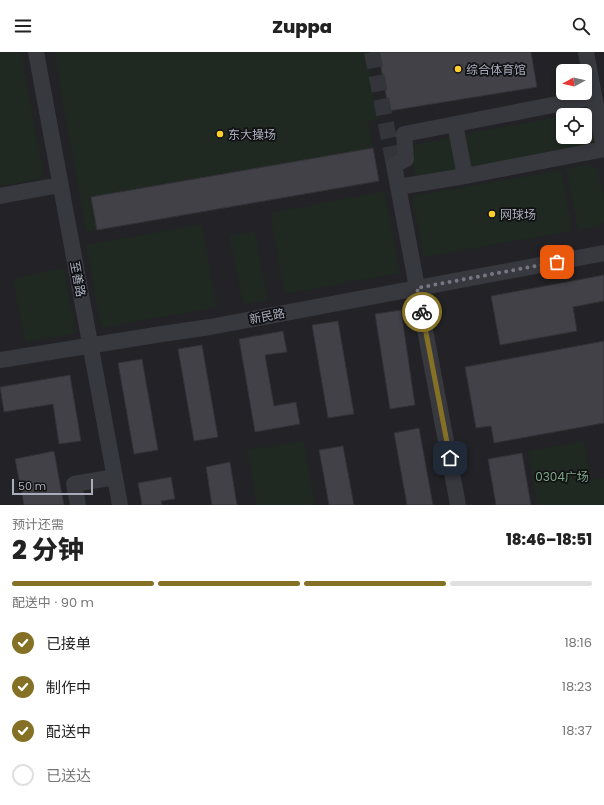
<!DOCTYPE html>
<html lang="zh">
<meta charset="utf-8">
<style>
body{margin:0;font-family:Poppins,"Noto Sans SC",sans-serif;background:#f6f6f6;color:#222;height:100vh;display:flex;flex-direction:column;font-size:15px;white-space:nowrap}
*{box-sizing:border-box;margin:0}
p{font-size:13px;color:#767676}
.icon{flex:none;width:22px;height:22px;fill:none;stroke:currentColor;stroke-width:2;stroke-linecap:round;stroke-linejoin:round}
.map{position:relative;height:453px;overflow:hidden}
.panel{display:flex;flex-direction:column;background:#fff;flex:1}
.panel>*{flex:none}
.needle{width:26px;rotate:262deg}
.buttons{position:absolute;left:556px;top:12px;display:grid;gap:8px}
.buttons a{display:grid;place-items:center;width:36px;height:36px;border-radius:6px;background:#fff;box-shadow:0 2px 6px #0003;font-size:20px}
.scale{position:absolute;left:12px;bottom:10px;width:81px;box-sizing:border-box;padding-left:4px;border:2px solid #a8acbb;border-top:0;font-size:11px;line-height:14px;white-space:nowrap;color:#a8acbb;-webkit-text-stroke:3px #121215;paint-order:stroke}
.pin{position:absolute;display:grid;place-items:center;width:34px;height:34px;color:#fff;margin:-17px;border-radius:8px;box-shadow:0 2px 6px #0006}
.courier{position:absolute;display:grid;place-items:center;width:40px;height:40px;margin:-20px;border:3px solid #857126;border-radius:50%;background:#fff;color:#222;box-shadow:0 1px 5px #0007}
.summary em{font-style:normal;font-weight:800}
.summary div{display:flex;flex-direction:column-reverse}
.summary{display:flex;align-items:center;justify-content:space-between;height:68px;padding:0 12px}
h1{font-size:26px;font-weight:800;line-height:30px}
.bar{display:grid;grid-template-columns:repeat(4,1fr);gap:6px 4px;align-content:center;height:48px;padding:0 12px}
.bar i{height:5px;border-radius:3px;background:#e0e0e0}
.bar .current{background:#857126}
.bar p{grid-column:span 4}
ol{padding:0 12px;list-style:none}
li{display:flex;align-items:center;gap:12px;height:44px}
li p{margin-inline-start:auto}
li .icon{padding:4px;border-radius:50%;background:#857126;color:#fff;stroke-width:4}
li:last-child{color:#767676}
li i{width:22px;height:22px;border:2px solid #e0e0e0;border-radius:50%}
header{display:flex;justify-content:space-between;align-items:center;height:52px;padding:0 12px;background:#fff;font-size:18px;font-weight:800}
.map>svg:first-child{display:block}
.built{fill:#232327;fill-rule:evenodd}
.green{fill:#1f2821}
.building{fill:#414147;stroke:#323136}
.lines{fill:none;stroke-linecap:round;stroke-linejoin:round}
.minor-tunnel{stroke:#34353a;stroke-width:16;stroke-dasharray:16 8;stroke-linecap:butt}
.minor{stroke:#38383f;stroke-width:16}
.done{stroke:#757883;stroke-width:4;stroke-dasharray:0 7.2}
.route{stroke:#857126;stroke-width:5}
.poi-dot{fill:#ffd12a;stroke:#121215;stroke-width:1.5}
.labels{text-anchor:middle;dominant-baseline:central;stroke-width:3.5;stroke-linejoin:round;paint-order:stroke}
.poi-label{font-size:12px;fill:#a8acbb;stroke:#121215;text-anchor:start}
.street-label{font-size:12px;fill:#a8acbb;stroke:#121215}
.park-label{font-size:12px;fill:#7da785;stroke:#121215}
</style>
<header><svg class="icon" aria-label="menu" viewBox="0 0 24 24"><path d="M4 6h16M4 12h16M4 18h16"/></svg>Zuppa<svg class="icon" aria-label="search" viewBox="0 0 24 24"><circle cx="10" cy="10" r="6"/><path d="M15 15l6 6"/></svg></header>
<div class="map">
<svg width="604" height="453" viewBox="0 0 604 453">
<rect width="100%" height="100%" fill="#17171a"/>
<path class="built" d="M0,0H604V453H0ZM563,19H585V41H563ZM563,63H585V85H563Z"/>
<g class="green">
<polygon points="0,0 21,0 44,126 0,134"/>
<polygon points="54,0 366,0 379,67 368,69 373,96 91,145 97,178 86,180"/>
<polygon points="583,61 592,68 595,84 591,95 469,118 463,82 563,64 563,85 585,85 585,63 570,63"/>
<polygon points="453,85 460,119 416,128 410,94"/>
<polygon points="588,112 598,117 604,145 604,169 599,174 578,178 566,116"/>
<polygon points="562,118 572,179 423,205 412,144"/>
<polygon points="385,139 400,221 284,242 270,161"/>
<polygon points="202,172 217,255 101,276 86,193"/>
<polygon points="255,179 268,248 243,253 229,184"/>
<polygon points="64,216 76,281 25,290 13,226"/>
<polygon points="304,389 315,453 257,453 247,398"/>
<polygon points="584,389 591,428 604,426 604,453 537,453 528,399"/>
</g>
<g class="building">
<polygon points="378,0 531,0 537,35 389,59"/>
<polygon points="373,96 379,129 97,178 91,145"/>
<polygon points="373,96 379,129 97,178 91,145"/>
<polygon points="604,223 604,249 573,255 577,279 500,293 491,244"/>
<polygon points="401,258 415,353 390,357 375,262"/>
<polygon points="338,269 354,362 328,366 312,273"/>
<polygon points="283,279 287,300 265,303 274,354 296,350 300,372 255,380 239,287"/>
<polygon points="604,289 604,371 494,391 491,374 476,376 465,315"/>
<polygon points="202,293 218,385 194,389 178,297"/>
<polygon points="142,307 158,398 134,402 118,311"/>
<polygon points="70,323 81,389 59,392 53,352 4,360 0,335"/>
<polygon points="419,376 433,453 407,453 394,381"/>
<polygon points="343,394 354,453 329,453 319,398"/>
<polygon points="54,399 64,453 24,453 15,407"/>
<polygon points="522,401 531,453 496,453 488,407"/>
<polygon points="230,410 237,453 212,453 206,415"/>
<polygon points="171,425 175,447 161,449 162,453 142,453 138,431"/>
</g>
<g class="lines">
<polyline class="minor-tunnel" points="372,0 394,113"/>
<g class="minor">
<polyline points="36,0 120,453"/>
<polyline points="586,0 604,97"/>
<polyline points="455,72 465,124"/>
<polyline points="398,135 465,124 604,97"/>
<polyline points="0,144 60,133"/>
<polyline points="0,308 162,282 210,275 604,201"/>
<polyline points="78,453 74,432 115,425"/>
<polyline points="458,453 394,113 406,107 404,82 594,45"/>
</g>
</g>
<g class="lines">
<polyline class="done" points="422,260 417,236 557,210"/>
<polyline class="route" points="422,260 450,406"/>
</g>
<g class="poi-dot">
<circle cx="458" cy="17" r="4"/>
<circle cx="220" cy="82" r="4"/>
<circle cx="492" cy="162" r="4"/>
</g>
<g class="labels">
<g class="poi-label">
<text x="466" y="17">综合体育馆</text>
<text x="228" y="82">东大操场</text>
<text x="500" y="162">网球场</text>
</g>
<g class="street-label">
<text transform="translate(78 227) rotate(79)">至善路</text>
<text transform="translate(267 264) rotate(-11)">新民路</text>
</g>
<g class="park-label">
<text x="562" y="424">0304广场</text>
</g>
</g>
</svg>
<div class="buttons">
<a><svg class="needle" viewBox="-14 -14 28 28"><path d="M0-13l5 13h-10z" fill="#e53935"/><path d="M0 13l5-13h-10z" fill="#767676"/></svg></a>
<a><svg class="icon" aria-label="locate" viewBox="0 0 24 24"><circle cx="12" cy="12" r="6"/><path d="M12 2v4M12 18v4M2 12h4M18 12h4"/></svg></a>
</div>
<div class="scale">50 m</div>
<div class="pin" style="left:557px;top:210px;background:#ea580c"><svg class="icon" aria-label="bag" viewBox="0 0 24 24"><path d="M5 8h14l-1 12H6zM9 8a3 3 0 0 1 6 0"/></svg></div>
<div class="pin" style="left:450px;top:406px;background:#1f2937"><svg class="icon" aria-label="home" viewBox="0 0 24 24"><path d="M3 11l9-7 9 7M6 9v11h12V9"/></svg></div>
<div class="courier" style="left:422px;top:260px"><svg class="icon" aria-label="bike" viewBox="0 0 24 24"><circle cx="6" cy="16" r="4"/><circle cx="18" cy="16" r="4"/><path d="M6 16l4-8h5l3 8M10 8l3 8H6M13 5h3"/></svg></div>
</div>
<section class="panel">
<div class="summary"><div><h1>2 分钟</h1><p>预计还需</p></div><em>18:46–18:51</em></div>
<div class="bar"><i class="current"></i><i class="current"></i><i class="current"></i><i></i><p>配送中 · 90 m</p></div>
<ol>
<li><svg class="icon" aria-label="check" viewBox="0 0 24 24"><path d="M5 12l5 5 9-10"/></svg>已接单<p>18:16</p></li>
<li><svg class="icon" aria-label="check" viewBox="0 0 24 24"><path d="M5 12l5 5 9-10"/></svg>制作中<p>18:23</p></li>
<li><svg class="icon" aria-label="check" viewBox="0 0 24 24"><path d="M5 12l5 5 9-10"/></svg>配送中<p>18:37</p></li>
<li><i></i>已送达</li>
</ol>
</section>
